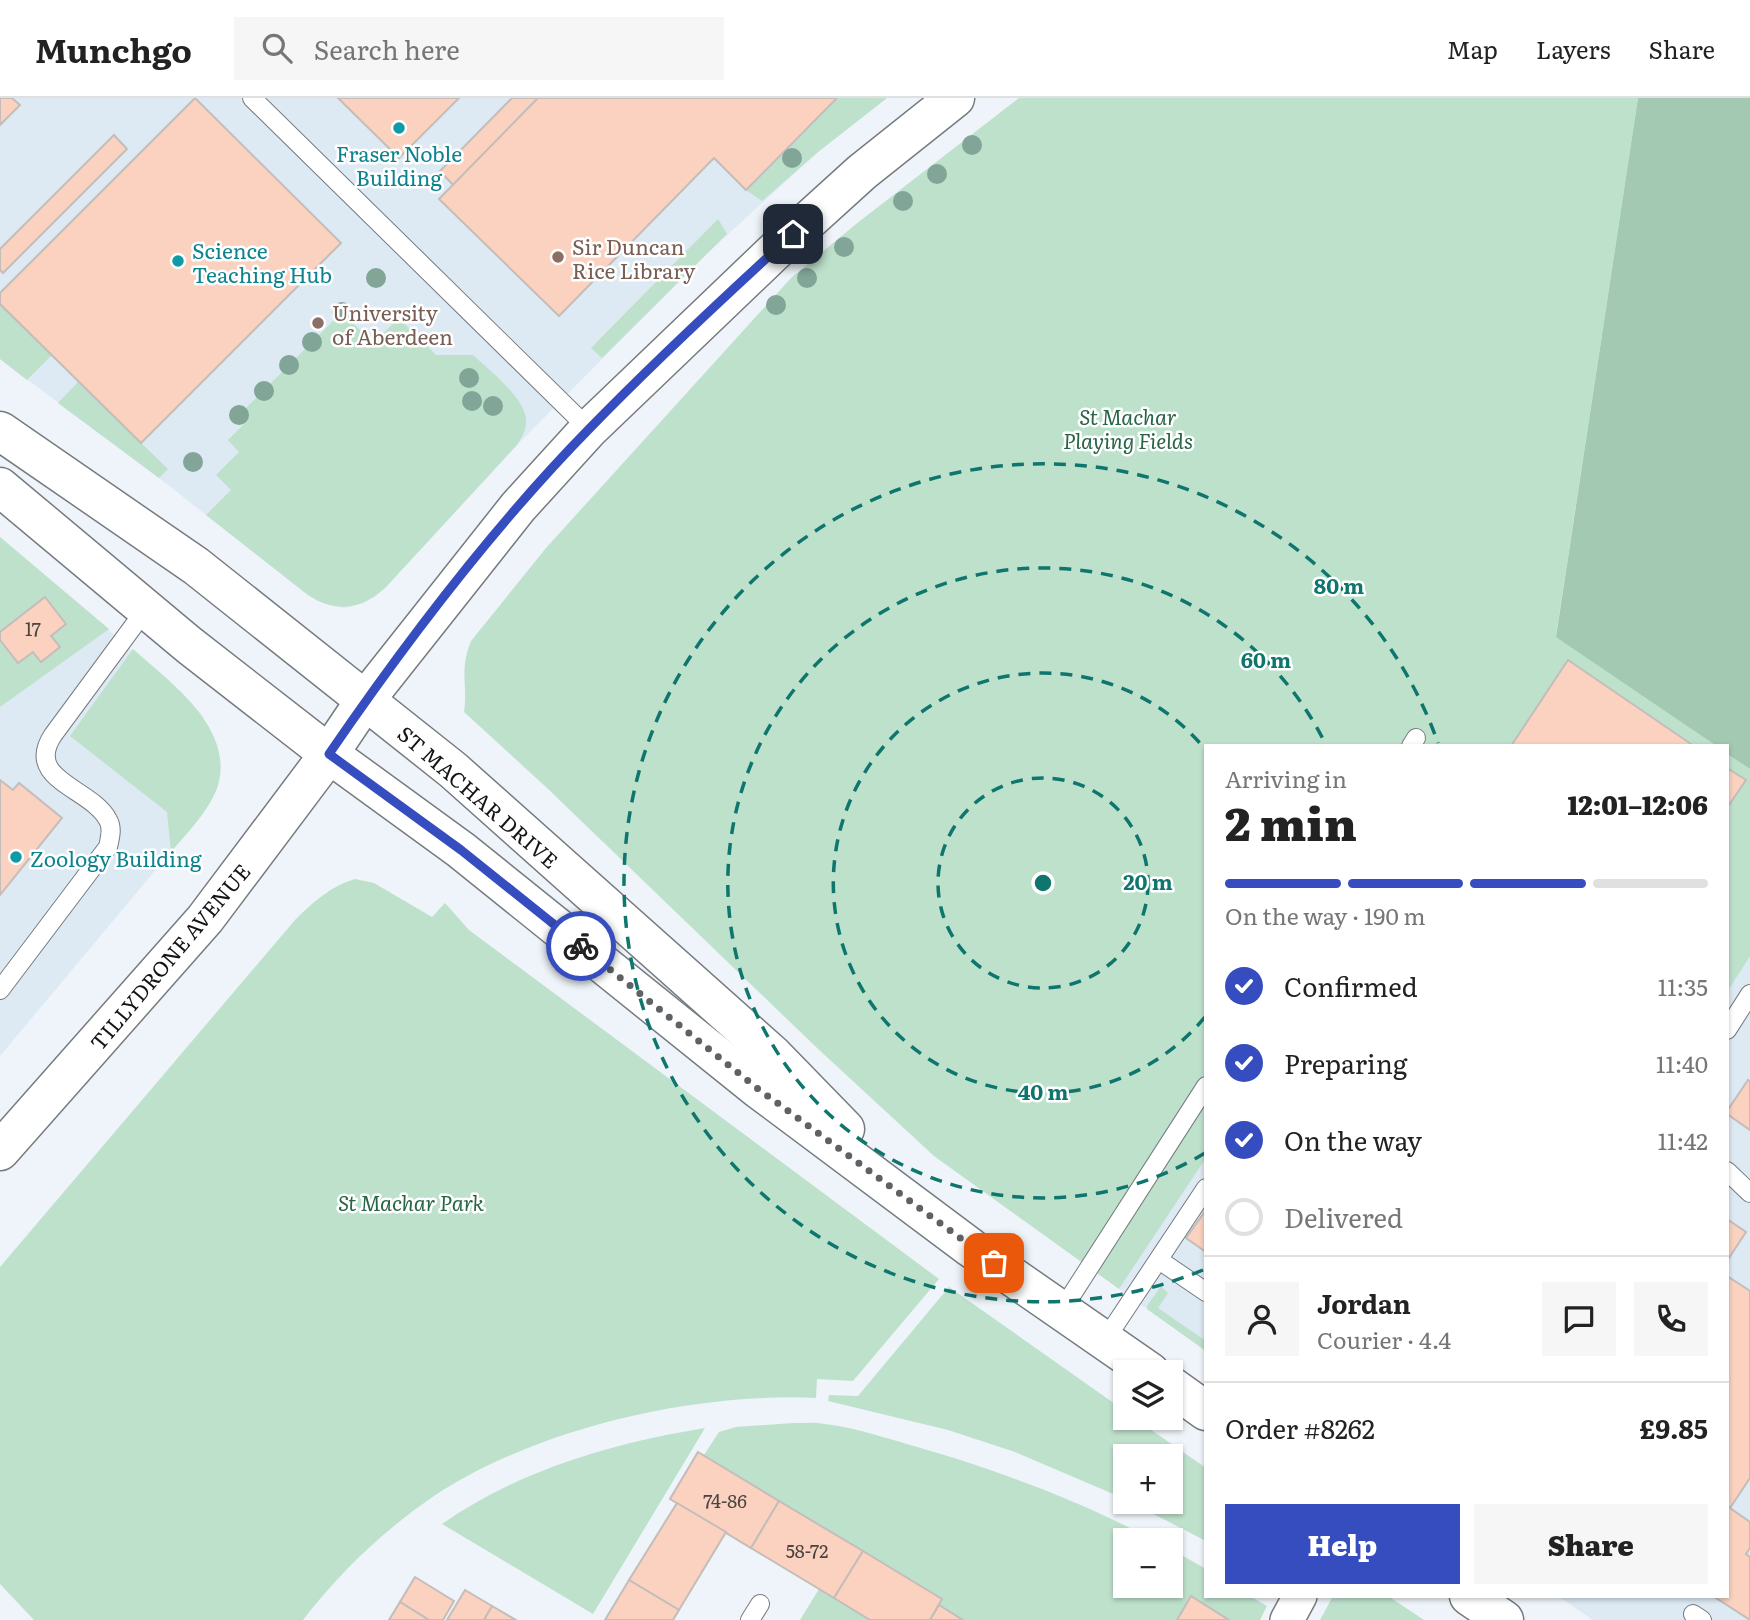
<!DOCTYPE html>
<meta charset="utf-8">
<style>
body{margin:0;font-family:Literata,serif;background:#f6f6f6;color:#222;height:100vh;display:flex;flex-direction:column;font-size:26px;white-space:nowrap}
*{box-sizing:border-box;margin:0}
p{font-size:23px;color:#767676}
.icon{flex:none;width:38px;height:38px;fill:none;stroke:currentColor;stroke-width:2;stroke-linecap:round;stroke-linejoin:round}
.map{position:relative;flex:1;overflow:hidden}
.sheet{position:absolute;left:1204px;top:646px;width:525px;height:854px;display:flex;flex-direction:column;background:#fff;border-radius:0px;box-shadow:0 2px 5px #0004}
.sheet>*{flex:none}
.controls{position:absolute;left:1113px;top:1262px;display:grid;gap:14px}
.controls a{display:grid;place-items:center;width:70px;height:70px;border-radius:0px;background:#fff;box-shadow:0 2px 5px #0004;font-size:35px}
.pin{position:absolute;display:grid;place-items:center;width:60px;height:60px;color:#fff;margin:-30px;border-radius:14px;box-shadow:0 4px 10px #0006}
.courier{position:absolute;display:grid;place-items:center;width:70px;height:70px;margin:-35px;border:5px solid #364dbf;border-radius:50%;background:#fff;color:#222;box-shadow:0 2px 9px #0007}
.headline em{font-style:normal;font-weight:800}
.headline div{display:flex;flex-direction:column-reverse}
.headline{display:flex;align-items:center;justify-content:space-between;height:119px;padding:0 21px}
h1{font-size:46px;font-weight:800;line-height:52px}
.bar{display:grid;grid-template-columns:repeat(4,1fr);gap:10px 7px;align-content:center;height:84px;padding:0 21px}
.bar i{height:9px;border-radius:5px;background:#e0e0e0}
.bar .current{background:#364dbf}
.bar p{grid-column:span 4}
.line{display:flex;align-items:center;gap:18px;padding:0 21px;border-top:2px solid #e0e0e0}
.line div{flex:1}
.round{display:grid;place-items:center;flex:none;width:74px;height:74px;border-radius:0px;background:#f6f6f6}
ol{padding:0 21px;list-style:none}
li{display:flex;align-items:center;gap:21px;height:77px}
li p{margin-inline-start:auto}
li .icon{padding:7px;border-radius:50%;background:#364dbf;color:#fff;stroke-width:4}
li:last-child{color:#767676}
li i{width:38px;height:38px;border:4px solid #e0e0e0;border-radius:50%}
.action{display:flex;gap:14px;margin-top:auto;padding:14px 21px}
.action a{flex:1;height:80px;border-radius:0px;background:#364dbf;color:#fff;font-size:28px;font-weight:800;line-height:80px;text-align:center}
.action a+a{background:#f6f6f6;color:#222}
header{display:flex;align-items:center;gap:42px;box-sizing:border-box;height:98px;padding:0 35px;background:#fff;border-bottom:2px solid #e0e0e0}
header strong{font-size:33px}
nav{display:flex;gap:38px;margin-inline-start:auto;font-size:24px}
.search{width:490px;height:63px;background:#f6f6f6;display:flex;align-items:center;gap:18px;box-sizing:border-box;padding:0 24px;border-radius:0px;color:#767676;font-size:26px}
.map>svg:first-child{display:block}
.built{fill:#dde9f3}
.green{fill:#bee1cc}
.forest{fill:#a3c9b2}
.building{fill:#fad2bf;stroke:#c4bdba;stroke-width:2}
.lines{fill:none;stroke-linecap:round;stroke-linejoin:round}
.service-casing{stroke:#757b7f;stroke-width:20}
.minor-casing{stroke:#757b7f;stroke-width:36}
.tertiary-casing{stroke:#757b7f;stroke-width:41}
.secondary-casing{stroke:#757b7f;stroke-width:41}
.service{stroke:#fff;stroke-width:18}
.minor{stroke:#fff;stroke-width:33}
.tertiary{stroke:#fff;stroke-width:38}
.secondary{stroke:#fff;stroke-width:38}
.tree{fill:#81a597}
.done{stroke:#5f6265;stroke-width:7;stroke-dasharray:0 12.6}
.route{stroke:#364dbf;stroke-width:9}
.ring{fill:none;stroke:#0f766e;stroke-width:3.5;stroke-dasharray:12 9}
.culture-dot{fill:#0f9aa8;stroke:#fff;stroke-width:2.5}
.education-dot{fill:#8d6e63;stroke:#fff;stroke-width:2.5}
.labels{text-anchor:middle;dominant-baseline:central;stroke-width:5;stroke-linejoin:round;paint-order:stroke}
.number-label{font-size:18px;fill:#4c4440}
.culture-label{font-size:21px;fill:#0d838f;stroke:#fff;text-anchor:start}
.education-label{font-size:21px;fill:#785e54;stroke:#fff;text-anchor:start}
.park-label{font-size:21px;font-style:italic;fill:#276547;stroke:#fff}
.street-label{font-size:21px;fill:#121416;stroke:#fff}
.centre{fill:#0f766e;stroke:#fff;stroke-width:3.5}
.ring-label{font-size:21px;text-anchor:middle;font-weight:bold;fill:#0f766e;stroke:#fff;stroke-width:5;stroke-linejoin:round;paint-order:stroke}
</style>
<header>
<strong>Munchgo</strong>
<div class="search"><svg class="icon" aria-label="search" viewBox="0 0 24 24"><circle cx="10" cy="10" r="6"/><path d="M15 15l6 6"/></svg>Search here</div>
<nav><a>Map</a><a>Layers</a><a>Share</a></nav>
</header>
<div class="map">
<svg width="1750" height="1522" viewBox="0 0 1750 1522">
<rect width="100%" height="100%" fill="#eef4f9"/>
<g class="built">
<polygon points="0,0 887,0 818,54 702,160 517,347 385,490 364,505 344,510 326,506 308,497 159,380 0,261"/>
<polygon points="0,439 183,596 202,617 212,635 218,653 219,674 217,690 203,715 0,958"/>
<polygon points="1727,656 1750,671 1750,1522 1593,1522 1558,1498 1727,1498"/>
<polygon points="1206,1060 1206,1253 1119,1191"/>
</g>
<g class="green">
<polygon points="837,0 887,0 818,54 762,103 746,92"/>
<path d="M1019,0H1638L1556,538L1715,647H1694L1568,562L1511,647L1206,648V1060L1119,1191L934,1058L816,949L547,690L464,614C468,586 459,572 471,543L546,450L791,180L856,126Z"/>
<polygon points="718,121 727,136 602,260 591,250"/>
<polygon points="0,206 52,257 27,282 0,261"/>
<path d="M342,214L373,245L399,220L436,257H473C489,272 524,299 526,321C527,331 522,339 517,347L385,490C361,512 335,515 308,497L206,417L231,392L216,377L239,354L228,342L246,324L239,317Z"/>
<polygon points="78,284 168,371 159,380 58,305"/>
<polygon points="0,439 109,531 0,609"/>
<path d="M133,551C171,585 239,633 216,693C206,716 187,735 171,754L167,714L70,638Z"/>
<polygon points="1727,656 1750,671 1750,858 1727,894 1727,710 1746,683 1727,670"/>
<path d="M355,781L374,785L432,819L445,805L469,832L939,1181L853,1283L817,1281L816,1300C695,1294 536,1330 434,1398C384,1432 340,1474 303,1522H34L0,1486V1169L295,822C313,804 331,788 355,781Z"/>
<polygon points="1161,1188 1168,1195 1158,1210 1206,1243 1206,1253 1147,1211 1147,1208"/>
<polygon points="949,1189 1125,1313 1125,1320 1134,1320 1206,1370 1206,1443 1130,1404 1171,1404 1171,1358 1125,1358 1125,1401 1015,1354 948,1332 828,1303 829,1297 858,1298"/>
<path d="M793,1325C803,1325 815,1324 825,1326C858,1330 892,1342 924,1351C1002,1374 1081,1403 1153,1442H1125V1488H1171V1451L1206,1471V1498H1250L1267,1508L1260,1522H800L819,1491L726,1434L673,1522H605L676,1405L670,1401L698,1354L704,1357L719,1334L736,1329Z"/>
<path d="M705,1330L593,1516L442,1426C519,1372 613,1345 705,1330Z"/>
<polygon points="1333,1498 1388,1498 1424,1522 1320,1522"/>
</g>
<polygon class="forest" points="1638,0 1750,0 1750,671 1727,656 1727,648 1715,647 1556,539"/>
<g class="building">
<polygon points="0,0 12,0 20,7 0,27"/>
<polygon points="195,0 341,145 141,345 0,206 0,195"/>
<polygon points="338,0 459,0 399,60"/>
<polygon points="512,0 538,0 453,87 440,73"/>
<polygon points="538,0 837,0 746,92 714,60 559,218 439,101"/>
<polygon points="114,37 127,51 3,175 0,172 0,151"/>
<polygon points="45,499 66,526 51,538 60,549 41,564 33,554 18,565 0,542 0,534"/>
<polygon points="1568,562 1694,648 1511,648"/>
<polygon points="1727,670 1746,682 1727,710"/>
<polygon points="0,682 13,692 19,685 62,720 0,797"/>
<polygon points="1748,982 1750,983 1750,1032 1727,1016 1727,1013"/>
<polygon points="1206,1112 1206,1154 1186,1140"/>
<polygon points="1727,1121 1746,1134 1727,1163"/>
<polygon points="1727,1178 1750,1193 1750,1380 1730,1410 1750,1424 1750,1450 1746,1456 1750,1459 1750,1522 1713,1498 1727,1498"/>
<polygon points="698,1354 779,1403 751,1450 670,1401"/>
<polygon points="779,1403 863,1453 834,1500 751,1450"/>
<polygon points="677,1405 726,1434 679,1512 629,1482"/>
<polygon points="863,1453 942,1501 930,1522 870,1522 834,1500"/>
<polygon points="415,1479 454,1503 443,1522 429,1522 400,1504"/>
<polygon points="629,1482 679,1512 673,1522 605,1522"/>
<polygon points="465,1492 492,1508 484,1522 447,1522"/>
<polygon points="1191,1498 1229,1522 1177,1522"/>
<polygon points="400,1504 429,1522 389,1522"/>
<polygon points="939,1507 963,1522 930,1522"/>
<polygon points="492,1508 516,1522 484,1522"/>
</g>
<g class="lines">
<defs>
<g id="service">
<polyline points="252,0 589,331"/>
<polyline points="1411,648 1416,640"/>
<path d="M0,892L108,749C110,740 113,730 108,722C92,690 23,682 53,637L146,511"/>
<polyline points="1727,932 1750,896"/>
<polyline points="1727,1073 1750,1095"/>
<polyline points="1159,1162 1206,1194"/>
<polyline points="1062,1212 1206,988"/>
<polyline points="1105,1242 1206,1090"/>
<polyline points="1693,1516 1702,1522"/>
<polyline points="750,1522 760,1506"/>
</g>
<polyline id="minor" points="1287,1522 1300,1498"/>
<polyline id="tertiary" points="366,601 518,409 589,331 776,152 862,74 955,0"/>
<g id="secondary">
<polyline points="0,333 196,468 453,672 773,957 845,1031"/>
<polyline points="0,389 189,547 329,656 461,752 757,990 971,1150 1150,1274"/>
<polyline points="0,1053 205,821 329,656 366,601"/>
<polyline points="1171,1288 1206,1313"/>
<polyline points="1469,1498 1504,1522"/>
</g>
</defs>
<use href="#service" class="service-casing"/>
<use href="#minor" class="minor-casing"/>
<use href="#tertiary" class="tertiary-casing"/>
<use href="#secondary" class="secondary-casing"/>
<use href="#service" class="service"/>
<use href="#minor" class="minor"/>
<use href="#tertiary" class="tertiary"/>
<use href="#secondary" class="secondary"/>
</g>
<g class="tree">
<circle cx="972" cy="47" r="10"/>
<circle cx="792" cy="60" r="10"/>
<circle cx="937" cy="76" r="10"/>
<circle cx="903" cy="103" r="10"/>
<circle cx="844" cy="149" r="10"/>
<circle cx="376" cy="180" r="10"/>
<circle cx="807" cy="180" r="10"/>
<circle cx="776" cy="207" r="10"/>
<circle cx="342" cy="214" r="10"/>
<circle cx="312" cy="244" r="10"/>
<circle cx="289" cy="267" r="10"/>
<circle cx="469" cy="280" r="10"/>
<circle cx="264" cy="293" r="10"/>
<circle cx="472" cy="303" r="10"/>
<circle cx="493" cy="308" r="10"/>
<circle cx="239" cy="317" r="10"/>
<circle cx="193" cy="364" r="10"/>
</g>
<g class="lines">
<polyline class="done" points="581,848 757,990 994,1165"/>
<path class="route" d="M581,848L461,752L329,656C407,542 493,429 590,330C655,263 724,199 793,136"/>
</g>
<g class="ring">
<circle cx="1043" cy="785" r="105"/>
<path d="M1205 919A210 210 0 1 1 1205 651"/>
<path d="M1205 1055A315 315 0 1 1 1326 647"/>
<path d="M1203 1172A419 419 0 1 1 1438 645"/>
</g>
<g class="culture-dot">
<circle cx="399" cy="30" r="7"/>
<circle cx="178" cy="163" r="7"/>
<circle cx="16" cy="759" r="7"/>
</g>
<g class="education-dot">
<circle cx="558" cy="159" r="7"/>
<circle cx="318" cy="225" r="7"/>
</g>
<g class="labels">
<g class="number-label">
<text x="33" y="530">17</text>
<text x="725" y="1402">74-86</text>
<text x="807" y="1452">58-72</text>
</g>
<g class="culture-label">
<text x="399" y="54" text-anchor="middle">Fraser Noble<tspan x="399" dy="24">Building</tspan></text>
<text x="192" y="151">Science<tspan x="192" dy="24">Teaching Hub</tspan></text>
<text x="30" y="759">Zoology Building</text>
</g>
<g class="education-label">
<text x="572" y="147">Sir Duncan<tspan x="572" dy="24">Rice Library</tspan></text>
<text x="332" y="213">University<tspan x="332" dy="24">of Aberdeen</tspan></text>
</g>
<g class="park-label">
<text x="1128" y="317">St Machar<tspan x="1128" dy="24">Playing Fields</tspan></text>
<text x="411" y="1103">St Machar Park</text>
</g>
<g class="street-label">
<text transform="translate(479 698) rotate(41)">ST MACHAR DRIVE</text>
<text transform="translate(169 858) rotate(-50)">TILLYDRONE AVENUE</text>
</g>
</g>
<circle cx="1043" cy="785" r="10" class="centre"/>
<g class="ring-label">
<text x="1339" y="496">80 m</text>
<text x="1266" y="570">60 m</text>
<text x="1148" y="792">20 m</text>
<text x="1043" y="1002">40 m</text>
</g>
</svg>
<div class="controls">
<a><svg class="icon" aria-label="layers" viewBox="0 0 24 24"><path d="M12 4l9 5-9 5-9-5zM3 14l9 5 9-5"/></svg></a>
<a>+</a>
<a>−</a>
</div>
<div class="pin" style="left:994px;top:1165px;background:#ea580c"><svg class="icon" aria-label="bag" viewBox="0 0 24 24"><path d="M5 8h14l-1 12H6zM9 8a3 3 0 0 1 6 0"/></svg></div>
<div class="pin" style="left:793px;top:136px;background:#1f2937"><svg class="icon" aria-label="home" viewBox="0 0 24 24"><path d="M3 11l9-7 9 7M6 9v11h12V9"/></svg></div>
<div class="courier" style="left:581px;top:848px"><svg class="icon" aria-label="bike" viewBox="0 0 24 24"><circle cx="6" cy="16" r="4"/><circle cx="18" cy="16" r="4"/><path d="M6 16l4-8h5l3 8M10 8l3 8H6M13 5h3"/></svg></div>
<section class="sheet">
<div class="headline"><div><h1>2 min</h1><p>Arriving in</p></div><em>12:01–12:06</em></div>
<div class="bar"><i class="current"></i><i class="current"></i><i class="current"></i><i></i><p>On the way · 190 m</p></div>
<ol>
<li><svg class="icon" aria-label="check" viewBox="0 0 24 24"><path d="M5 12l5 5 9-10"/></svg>Confirmed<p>11:35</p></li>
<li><svg class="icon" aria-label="check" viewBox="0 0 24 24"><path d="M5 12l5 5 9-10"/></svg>Preparing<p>11:40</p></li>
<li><svg class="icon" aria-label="check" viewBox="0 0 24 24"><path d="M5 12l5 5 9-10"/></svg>On the way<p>11:42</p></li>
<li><i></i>Delivered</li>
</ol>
<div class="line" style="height:126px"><a class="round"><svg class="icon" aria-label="person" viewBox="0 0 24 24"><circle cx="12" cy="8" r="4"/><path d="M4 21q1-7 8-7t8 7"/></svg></a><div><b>Jordan</b><p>Courier · 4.4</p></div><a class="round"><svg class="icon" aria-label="chat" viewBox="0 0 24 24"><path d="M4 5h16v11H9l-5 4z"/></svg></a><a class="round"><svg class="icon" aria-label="phone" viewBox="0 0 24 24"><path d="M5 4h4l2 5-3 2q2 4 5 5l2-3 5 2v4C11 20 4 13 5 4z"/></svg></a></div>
<div class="line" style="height:91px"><div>Order #8262</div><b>£9.85</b></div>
<div class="action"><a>Help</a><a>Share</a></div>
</section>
</div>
